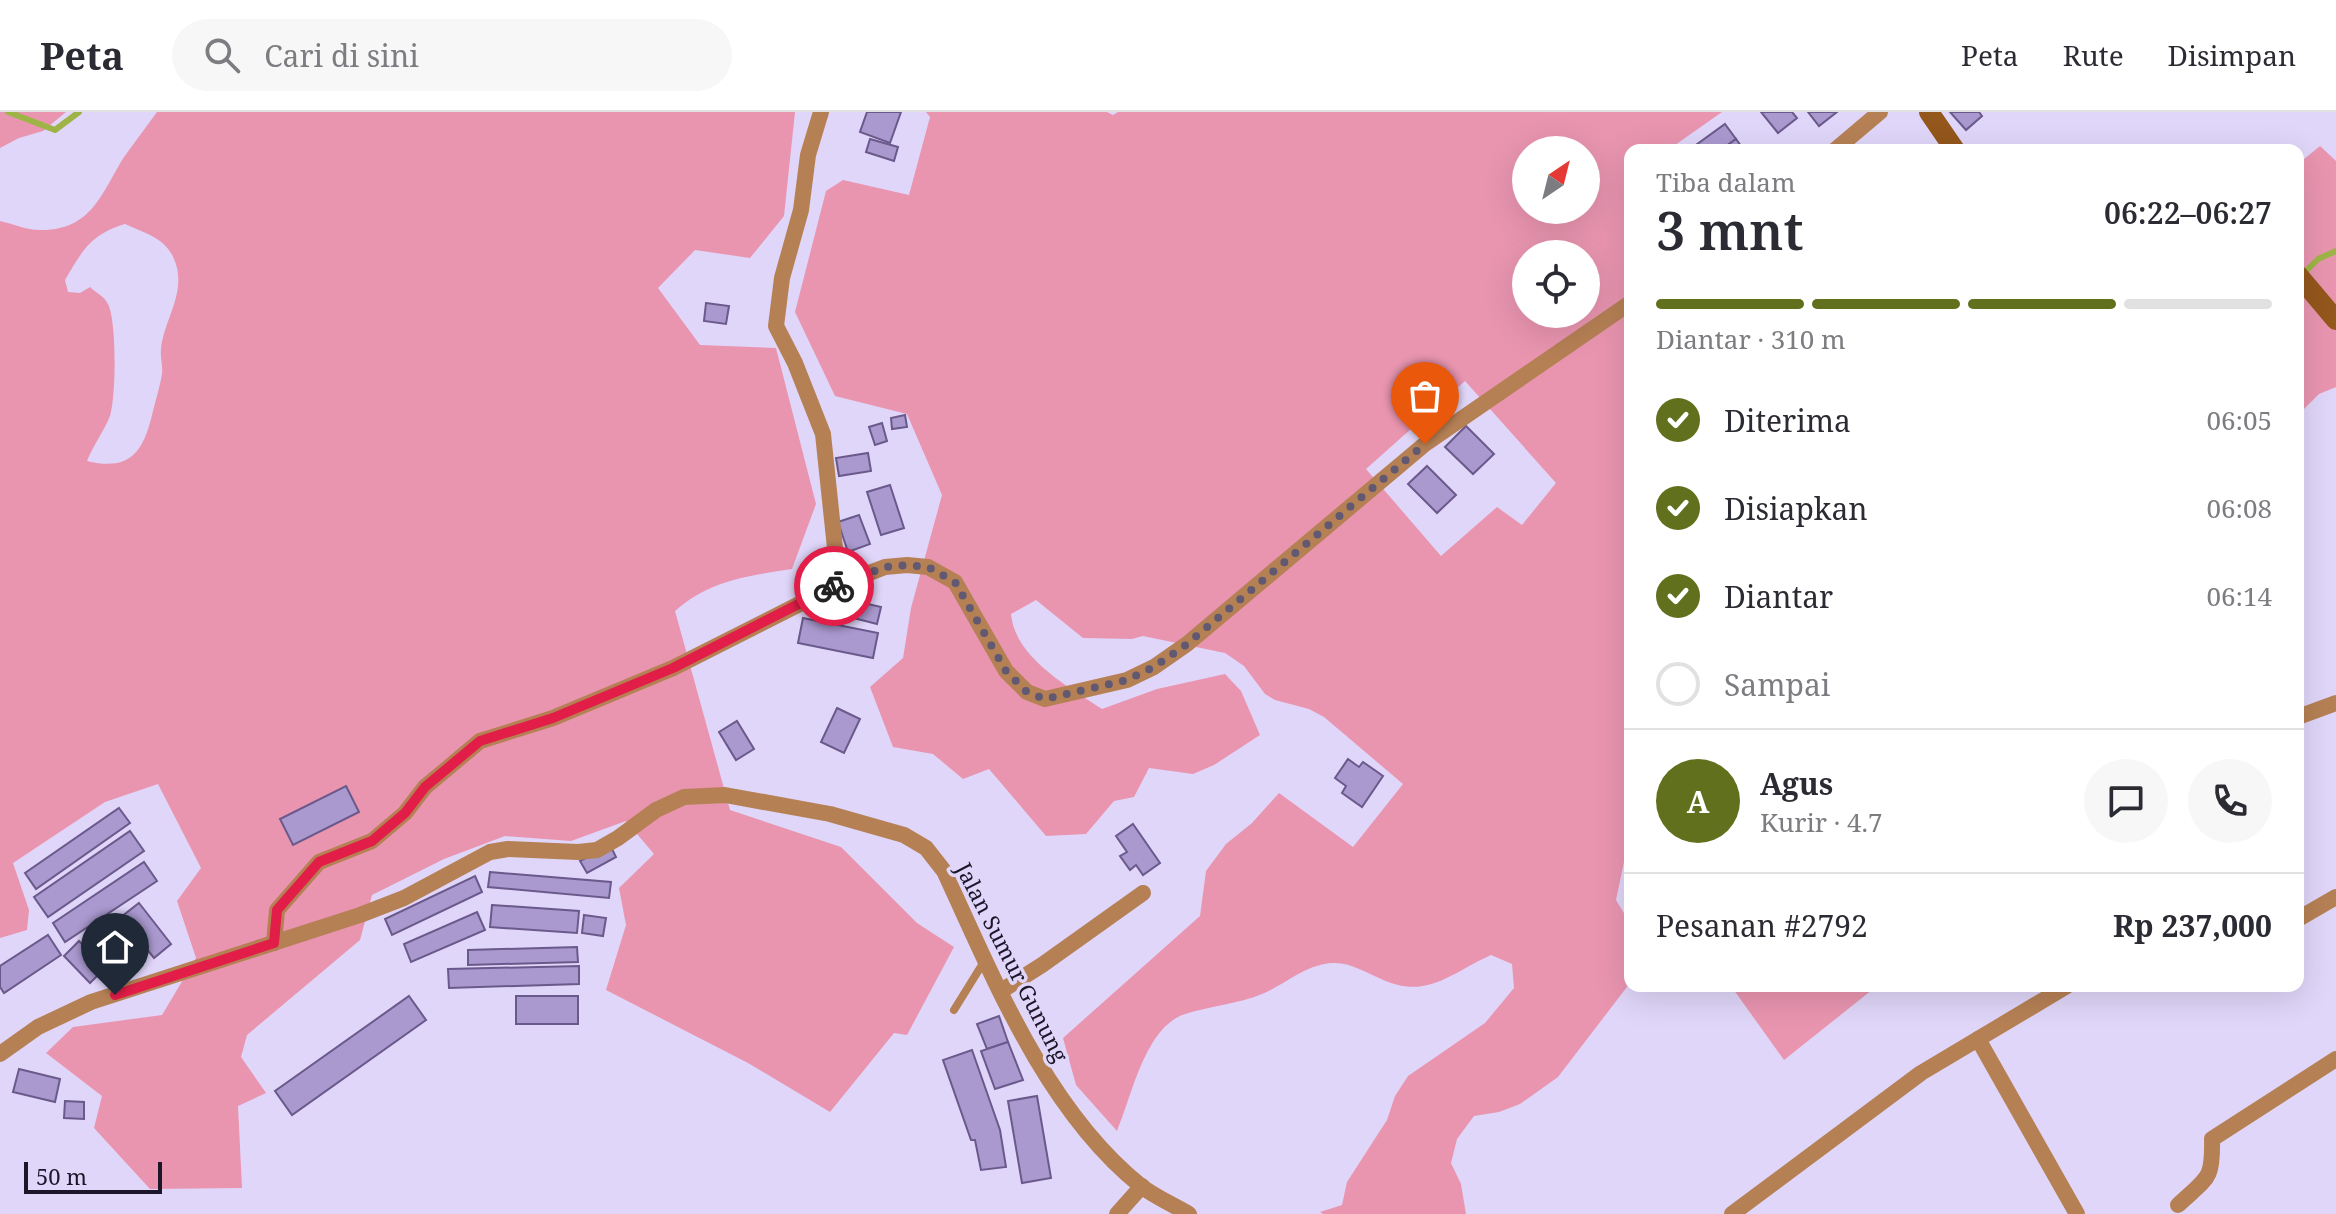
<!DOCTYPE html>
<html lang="id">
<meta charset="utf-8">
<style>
body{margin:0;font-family:"Noto Serif",serif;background:#f7f7f7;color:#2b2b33;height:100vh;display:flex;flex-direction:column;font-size:30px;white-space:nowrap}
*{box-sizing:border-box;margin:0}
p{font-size:26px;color:#7c7c81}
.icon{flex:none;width:44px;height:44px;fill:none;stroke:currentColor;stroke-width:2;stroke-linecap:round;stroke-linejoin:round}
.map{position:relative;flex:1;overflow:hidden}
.side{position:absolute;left:1624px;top:32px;width:680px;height:848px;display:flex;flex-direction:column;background:#fff;border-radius:16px;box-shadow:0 8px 32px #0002}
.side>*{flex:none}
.needle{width:52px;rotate:35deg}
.fabs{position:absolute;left:1512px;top:24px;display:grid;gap:16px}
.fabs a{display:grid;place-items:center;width:88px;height:88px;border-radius:50%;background:#fff;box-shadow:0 8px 32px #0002;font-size:40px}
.scale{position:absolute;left:24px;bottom:20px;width:138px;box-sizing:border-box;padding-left:8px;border:4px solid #1d162a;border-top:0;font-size:22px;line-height:28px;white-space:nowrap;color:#1d162a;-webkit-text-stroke:6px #e0d6f9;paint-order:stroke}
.pin{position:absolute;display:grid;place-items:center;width:68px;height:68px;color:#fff;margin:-82px -34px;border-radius:50% 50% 50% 0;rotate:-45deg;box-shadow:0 0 8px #0007}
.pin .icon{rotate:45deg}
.courier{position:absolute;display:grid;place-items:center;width:80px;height:80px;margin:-40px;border:6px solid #e11d48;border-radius:50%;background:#fff;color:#222;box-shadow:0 2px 10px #0007}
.summary em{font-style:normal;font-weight:600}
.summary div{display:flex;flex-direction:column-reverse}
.summary{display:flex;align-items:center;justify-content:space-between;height:136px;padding:0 32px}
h1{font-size:52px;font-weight:600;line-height:60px}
.bar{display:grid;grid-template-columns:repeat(4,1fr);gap:12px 8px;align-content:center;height:96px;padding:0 32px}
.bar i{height:10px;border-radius:6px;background:#e1e1e2}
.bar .selected{background:#61701c}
.bar p{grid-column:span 4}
.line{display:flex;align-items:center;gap:20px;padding:0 32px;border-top:2px solid #e1e1e2}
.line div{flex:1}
.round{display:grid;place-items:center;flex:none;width:84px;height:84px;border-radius:42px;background:#f7f7f7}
ol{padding:0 32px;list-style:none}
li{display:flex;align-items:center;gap:24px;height:88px}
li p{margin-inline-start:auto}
li .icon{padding:8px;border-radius:50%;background:#61701c;color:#fff;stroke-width:4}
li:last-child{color:#7c7c81}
li i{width:44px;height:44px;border:4px solid #e1e1e2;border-radius:50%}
header{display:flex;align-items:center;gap:48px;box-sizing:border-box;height:112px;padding:0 40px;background:#fff;border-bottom:2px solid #e1e1e2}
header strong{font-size:38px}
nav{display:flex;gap:44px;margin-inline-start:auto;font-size:28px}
.search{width:560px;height:72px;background:#f7f7f7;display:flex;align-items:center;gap:20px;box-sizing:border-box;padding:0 28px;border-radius:44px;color:#7c7c81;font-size:30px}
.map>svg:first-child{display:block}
.green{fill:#e995b0;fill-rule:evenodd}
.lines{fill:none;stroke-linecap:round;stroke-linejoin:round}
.stream{stroke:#9fb447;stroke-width:6}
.building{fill:#aa99cf;stroke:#6a598b;stroke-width:2}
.lane{stroke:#b68055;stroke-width:8}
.street{stroke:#b68055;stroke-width:16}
.secondary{stroke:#94571c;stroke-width:20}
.done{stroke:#615972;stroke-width:8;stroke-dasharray:0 14.4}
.route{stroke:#e11d48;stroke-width:10}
.labels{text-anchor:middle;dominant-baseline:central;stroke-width:7;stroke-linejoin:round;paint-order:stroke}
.street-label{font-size:22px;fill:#1d162a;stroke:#e0d6f9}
</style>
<header>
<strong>Peta</strong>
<div class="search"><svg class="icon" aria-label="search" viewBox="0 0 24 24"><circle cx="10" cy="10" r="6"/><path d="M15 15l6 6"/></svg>Cari di sini</div>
<nav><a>Peta</a><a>Rute</a><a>Disimpan</a></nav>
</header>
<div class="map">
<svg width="2336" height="1102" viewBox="0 0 2336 1102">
<rect width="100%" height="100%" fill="#e0d6f9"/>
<g class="green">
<polygon points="0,0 66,0 43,19 19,26 0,36"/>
<path d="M157,0H795L784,104L750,146L695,138L658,176L700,233L776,236L816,392L792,457C747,464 710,468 675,499L730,698L841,735L917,811L954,835L907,923L894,921L830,1000L748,951L606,878L626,813L619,776L654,742L626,709L571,729L505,724L444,747L372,783L360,828L247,923L241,945L266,981L238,994L242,1076L150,1077L94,1016L102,984L46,941L73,915L162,903L196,846L177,789L201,756L158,672L105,690L13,751L29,798L27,818L0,826V109C13,112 29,119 42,118C92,118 102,80 124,45C135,30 146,15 157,0ZM125,112C144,121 166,126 174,147C188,179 164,207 161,237C160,246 163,254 162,262C160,274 156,287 153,299C144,338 132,360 87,349C93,334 105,317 110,304C116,285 117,210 108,192C105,185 95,180 90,175L80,181L68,180L65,168C82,139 91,122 125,112Z"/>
<path d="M926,0H1107L1113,3L1118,0H1722L1668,38H1630V752L1624,750L1616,788L1630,811V871L1558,965L1520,992L1499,1000L1474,1004L1457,1027L1451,1051L1461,1072L1466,1102H1323L1320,1100L1342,1093L1347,1070L1387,1008L1395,984L1408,964L1485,911L1514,876L1512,852L1491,843C1449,862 1426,889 1379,866C1365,860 1349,850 1333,851C1306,852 1286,872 1262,882C1238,892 1210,894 1185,902C1145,915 1132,984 1117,1019L1076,973L1063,926L1200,804L1206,759L1226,732L1252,711L1279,681L1353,735L1403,672L1324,605L1309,597L1275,588L1265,582L1244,554L1225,541L1143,524L1132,527L1083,526L1036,488L1011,502C1015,546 1069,575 1102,597L1157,577L1225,562L1241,579L1260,623L1214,653L1193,662L1149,656L1134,685L1114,689L1086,722L1046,724L989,657L963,667L933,642L893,635L870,575L903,546L911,496L942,383L907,302L835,284L795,200L826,79L843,68L909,83L930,5ZM1526,38H1586V98H1526ZM1526,142H1586V202H1526ZM1465,269L1556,371L1522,413L1497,395L1441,444L1366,357Z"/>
<polygon points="2320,34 2336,49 2336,275 2319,282 2298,303 2298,52"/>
<polygon points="1731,874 1877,874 1784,948"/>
</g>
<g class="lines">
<g class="stream">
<polyline points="8,0 55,18 79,0"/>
<polyline points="2303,162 2318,147 2336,139"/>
</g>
</g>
<g class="building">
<polygon points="867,0 901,0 890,31 860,20"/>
<polygon points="1761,0 1792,0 1797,6 1778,21"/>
<polygon points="1808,0 1837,0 1819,14"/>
<polygon points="1950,0 1979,0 1982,4 1966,18"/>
<polygon points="1725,12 1736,27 1721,38 1689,38"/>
<polygon points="870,27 898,35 894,49 866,40"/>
<polygon points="1736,27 1744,38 1721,38"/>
<polygon points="706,191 729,194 726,212 704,209"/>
<polygon points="905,303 907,315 892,317 891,306"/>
<polygon points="882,311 887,329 875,333 869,315"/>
<polygon points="1466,314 1494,342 1473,362 1445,335"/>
<polygon points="868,341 871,359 839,364 836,346"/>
<polygon points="1427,354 1456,383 1437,401 1408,372"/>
<polygon points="890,373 904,416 881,423 867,380"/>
<polygon points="859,403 870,432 848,440 838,410"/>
<polygon points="842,486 881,495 877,512 838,502"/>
<polygon points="803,506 878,521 873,546 798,531"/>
<polygon points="837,596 860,607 844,641 821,630"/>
<polygon points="737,609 754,637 736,648 719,620"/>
<polygon points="1348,647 1359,655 1363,650 1383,664 1362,695 1342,681 1346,674 1335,666"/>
<polygon points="346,674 359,700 293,733 280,707"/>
<polygon points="119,696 130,711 36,777 25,761"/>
<polygon points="1133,712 1160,751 1143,763 1136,753 1130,758 1120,744 1127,740 1116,724"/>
<polygon points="130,719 144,739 48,805 34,785"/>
<polygon points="610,733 616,745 587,761 580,749"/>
<polygon points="144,750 157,769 65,830 53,811"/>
<polygon points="490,760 611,770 609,786 488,775"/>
<polygon points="475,764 482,780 392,823 385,807"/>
<polygon points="139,791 171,832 154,846 121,805"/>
<polygon points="492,793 579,799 577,821 490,815"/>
<polygon points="477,800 485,818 411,850 404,832"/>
<polygon points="584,803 606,806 603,824 582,821"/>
<polygon points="48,823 61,843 4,881 0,875 0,854"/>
<polygon points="125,825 145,849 129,862 109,839"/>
<polygon points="79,829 105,856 90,871 64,844"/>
<polygon points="577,835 578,850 468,853 468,838"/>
<polygon points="579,854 579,872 449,876 448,857"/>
<polygon points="409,884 426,908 292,1003 275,979"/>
<rect x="516" y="884" width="62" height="28"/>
<polygon points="999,904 1008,930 987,937 977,912"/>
<polygon points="1008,930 1023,968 995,977 981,939"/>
<polygon points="972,938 1000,1018 1006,1055 981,1058 975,1028 971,1028 943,948"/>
<polygon points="19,957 60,967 55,990 13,980"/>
<polygon points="1037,984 1051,1066 1022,1071 1008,989"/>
<polygon points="65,989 84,990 84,1007 64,1006"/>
</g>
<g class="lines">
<polyline class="lane" points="954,898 985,848"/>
<g class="street">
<polyline points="821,0 808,43 801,98 782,166 776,214 795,251 823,322 835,436 835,474"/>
<polyline points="1835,38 1880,0"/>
<polyline points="2298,605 2336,591"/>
<polyline points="2298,807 2336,785"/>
<polyline points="274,831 277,798 319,750 372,729 405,701 425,675 480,629 553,606 673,556 835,474 885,455 907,453 928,455 955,470 1006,559 1027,580 1045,587 1127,568 1154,555 1187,532 1425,332 1630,191"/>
<polyline points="1001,879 1042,853 1143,781"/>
<polyline points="1978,927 2077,1102"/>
<path d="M0,942L38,915L91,890L360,803L404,786L490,740L508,737L578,740L597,738L618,726L656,698L684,685L725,683L830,702L904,723L926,736L944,759C994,867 1046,998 1141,1074C1155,1085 1174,1093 1189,1102"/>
<path d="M2178,1093C2208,1065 2213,1068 2212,1027L2336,947"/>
<polyline points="1117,1102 1142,1074"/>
<polyline points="1732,1102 1921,961 2067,874"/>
</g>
<g class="secondary">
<polyline points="1929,0 1955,38"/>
<polyline points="2298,163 2336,208"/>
</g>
</g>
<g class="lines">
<polyline class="done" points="834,474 885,455 907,453 928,455 955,470 1006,559 1027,580 1045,587 1127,568 1154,555 1187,532 1425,332"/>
<polyline class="route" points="115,883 274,831 277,798 319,750 372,729 405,701 425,675 480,629 553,606 673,556 834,474"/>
</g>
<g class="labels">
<g class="street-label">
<text transform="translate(1013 850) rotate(63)">Jalan Sumur Gunung</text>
</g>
</g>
</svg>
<div class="fabs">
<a><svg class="needle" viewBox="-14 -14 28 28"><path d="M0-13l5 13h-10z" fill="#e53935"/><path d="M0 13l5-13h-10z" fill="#7c7c81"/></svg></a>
<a><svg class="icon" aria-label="locate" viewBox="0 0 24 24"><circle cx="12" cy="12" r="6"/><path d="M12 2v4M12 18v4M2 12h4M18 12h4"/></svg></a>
</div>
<div class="scale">50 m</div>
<div class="pin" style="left:1425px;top:332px;background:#ea580c"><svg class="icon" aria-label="bag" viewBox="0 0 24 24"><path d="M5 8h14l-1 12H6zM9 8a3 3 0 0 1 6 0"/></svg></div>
<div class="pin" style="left:115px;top:883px;background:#1f2937"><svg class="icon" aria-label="home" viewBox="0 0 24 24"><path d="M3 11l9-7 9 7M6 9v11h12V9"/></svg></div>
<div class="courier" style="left:834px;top:474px"><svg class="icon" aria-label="bike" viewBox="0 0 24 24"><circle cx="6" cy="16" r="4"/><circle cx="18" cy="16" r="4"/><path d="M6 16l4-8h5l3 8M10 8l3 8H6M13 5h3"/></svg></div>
<section class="side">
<div class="summary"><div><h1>3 mnt</h1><p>Tiba dalam</p></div><em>06:22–06:27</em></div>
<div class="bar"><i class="selected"></i><i class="selected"></i><i class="selected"></i><i></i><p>Diantar · 310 m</p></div>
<ol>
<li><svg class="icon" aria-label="check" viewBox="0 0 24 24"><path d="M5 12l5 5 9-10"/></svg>Diterima<p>06:05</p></li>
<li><svg class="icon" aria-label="check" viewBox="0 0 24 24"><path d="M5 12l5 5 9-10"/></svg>Disiapkan<p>06:08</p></li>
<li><svg class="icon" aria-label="check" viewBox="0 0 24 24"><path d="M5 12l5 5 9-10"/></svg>Diantar<p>06:14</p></li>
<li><i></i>Sampai</li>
</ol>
<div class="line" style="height:144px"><b class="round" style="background:#61701c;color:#fff">A</b><div><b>Agus</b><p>Kurir · 4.7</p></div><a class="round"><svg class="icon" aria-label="chat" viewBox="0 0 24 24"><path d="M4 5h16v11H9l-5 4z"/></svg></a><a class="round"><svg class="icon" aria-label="phone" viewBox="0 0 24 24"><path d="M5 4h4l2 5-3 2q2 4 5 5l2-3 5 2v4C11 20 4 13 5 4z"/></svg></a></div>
<div class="line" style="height:104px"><div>Pesanan #2792</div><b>Rp 237,000</b></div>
</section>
</div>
